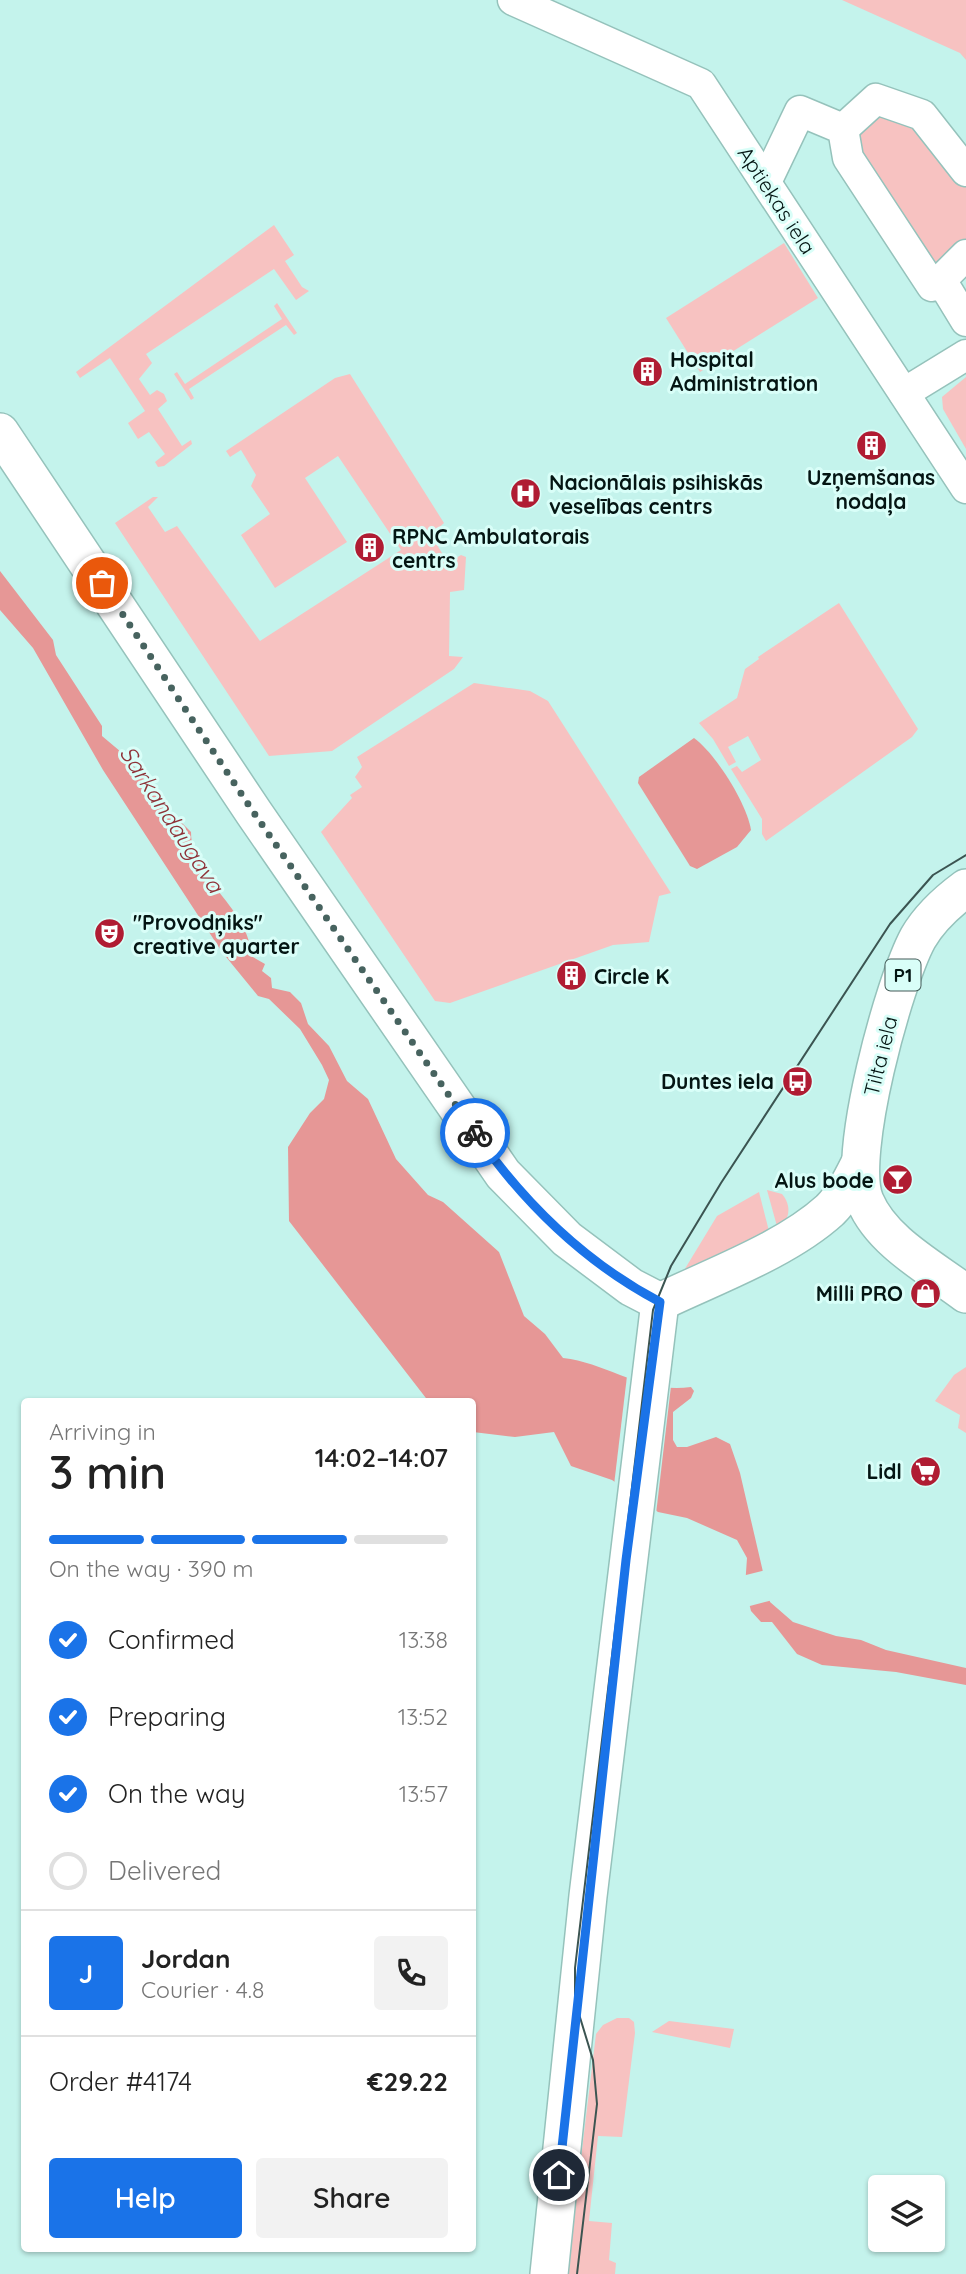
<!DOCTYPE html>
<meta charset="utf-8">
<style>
body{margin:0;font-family:Quicksand,sans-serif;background:#f2f2f2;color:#222;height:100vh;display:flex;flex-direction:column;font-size:26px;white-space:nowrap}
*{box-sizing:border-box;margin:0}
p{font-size:23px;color:#767676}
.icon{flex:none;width:38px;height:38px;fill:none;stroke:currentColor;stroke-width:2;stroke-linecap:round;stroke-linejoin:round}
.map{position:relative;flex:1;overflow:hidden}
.sheet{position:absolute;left:21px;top:1398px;width:455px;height:854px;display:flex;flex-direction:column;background:#fff;border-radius:7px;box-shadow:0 2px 5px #0004}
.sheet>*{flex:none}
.fabs{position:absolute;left:868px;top:2175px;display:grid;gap:14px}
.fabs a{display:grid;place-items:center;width:77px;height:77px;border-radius:7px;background:#fff;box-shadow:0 2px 5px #0004;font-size:35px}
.pin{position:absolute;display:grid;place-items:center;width:60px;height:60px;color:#fff;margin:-30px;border:4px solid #fff;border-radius:50%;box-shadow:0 2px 7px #0007}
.courier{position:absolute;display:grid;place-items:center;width:70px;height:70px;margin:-35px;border:5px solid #1a73e8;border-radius:50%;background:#fff;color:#222;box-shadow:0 2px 9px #0007}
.summary em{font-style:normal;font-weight:600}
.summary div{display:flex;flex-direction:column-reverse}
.summary{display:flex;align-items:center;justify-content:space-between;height:119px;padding:0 28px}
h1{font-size:46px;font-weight:600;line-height:52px}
.bar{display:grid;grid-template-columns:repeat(4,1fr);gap:10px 7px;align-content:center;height:84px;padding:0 28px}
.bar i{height:9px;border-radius:5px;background:#e0e0e0}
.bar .current{background:#1a73e8}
.bar p{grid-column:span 4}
.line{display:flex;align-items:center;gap:18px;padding:0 28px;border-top:2px solid #e0e0e0}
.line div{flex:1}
.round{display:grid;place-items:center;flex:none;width:74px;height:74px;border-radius:7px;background:#f2f2f2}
ol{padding:0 28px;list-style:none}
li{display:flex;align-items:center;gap:21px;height:77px}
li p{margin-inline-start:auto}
li .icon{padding:7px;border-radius:50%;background:#1a73e8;color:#fff;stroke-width:4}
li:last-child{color:#767676}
li i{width:38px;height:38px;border:4px solid #e0e0e0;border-radius:50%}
.cta{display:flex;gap:14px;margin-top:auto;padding:14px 28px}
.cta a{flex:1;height:80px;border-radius:7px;background:#1a73e8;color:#fff;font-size:28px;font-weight:600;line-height:80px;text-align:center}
.cta a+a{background:#f2f2f2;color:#222}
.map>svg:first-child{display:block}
.green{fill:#f7c2c1}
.water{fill:#e69796}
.pier{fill:#c4f3ec}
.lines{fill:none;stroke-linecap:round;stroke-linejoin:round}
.minor-casing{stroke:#95c2bb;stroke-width:33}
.major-casing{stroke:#95c2bb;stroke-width:40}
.minor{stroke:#fff;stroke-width:30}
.major{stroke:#fff;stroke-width:37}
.tram{stroke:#3b5451;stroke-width:2}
.done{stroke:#47635f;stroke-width:7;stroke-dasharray:0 12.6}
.route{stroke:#1a73e8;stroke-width:9}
.labels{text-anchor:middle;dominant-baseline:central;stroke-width:6;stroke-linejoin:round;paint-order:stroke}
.shield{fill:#d9fef8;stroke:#445b58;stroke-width:2}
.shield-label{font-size:19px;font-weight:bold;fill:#041513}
.street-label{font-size:21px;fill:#041513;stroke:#d9fef8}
.poi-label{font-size:21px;font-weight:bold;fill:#041513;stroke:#d9fef8;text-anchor:start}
.water-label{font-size:23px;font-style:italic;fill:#8f3238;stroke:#d9fef8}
</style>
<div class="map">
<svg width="966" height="2274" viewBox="0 0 966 2274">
<rect width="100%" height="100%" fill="#c4f3ec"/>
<g class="green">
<polygon points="842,0 966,0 966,60 960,53"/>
<polygon points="877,105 918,119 966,177 966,249 933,273 850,131"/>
<polygon points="274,225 294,255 285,261 302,287 309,291 296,300 274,269 146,354 152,363 139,379 150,395 157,390 164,394 167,401 158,409 182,446 191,440 192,444 164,466 158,467 155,462 165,454 149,432 138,439 128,423 145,411 110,358 80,378 76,372"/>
<polygon points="784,243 818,298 700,372 666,318"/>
<polygon points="277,303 297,333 294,335 286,325 189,389 194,398 191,400 174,374 177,372 185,384 282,319 274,306"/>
<polygon points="350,374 444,523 431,535 448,563 461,555 466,557 464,590 450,592 449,656 463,657 454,669 332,751 269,756 115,523 153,497 158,497 148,507 165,532 177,526 260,641 401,550 338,456 305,478 347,542 275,588 241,535 270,514 251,486 256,475 241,450 230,457 226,451 335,378"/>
<polygon points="966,377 966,449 943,409 942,397"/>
<polygon points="839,603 918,729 912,737 766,841 762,834 762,819 731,769 737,766 742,772 761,760 748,736 728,747 736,762 729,766 713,739 699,723 737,698 745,669 759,659 758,657"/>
<polygon points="474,683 530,691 548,701 671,893 659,896 649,942 613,945 450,1003 435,1001 321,832 352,798 350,795 362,787 355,777 362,767 357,757"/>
<path d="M767,1190L782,1194C792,1206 790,1219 778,1230Z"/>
<polygon points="759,1192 770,1235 683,1272 717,1216"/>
<polygon points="966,1367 966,1433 958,1428 960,1415 935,1401 954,1375"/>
<polygon points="617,2018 629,2018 634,2022 635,2033 622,2137 598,2136 589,2221 612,2223 609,2260 616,2263 615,2274 567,2274 596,2034 603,2025"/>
<polygon points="669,2021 734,2029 730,2048 652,2032"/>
</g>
<g class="water">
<path d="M0,571L53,640L56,655L102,726V736L127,757L166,807L191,832C191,880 251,909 251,956L265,964L262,971L271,978L272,988L290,992L301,1003L308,1024L329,1046L347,1081L368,1099L396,1159L428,1195L443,1202L499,1252L524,1316L545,1334L563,1358C608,1363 642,1394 691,1387L694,1391L691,1398L673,1412V1440L677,1447H687L716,1437L730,1444L740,1473L770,1602L793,1622L836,1636L861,1640L886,1650L966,1668V1685L896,1672L822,1665L797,1654L772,1622H761L751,1611L745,1587L747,1558L737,1540L687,1518L658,1512L612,1480L571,1466L554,1432L515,1437L473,1432L472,1402H429L289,1221L288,1147L310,1113L324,1099L329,1080L322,1065L300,1029L269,999L258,996L222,952L103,770L33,648L0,610Z"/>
<path d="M694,738C716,754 747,804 751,830L737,847L697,869L690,866L638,783L639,777Z"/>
</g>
<g class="pier">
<polygon points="627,1376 671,1386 656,1514 614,1485"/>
<polygon points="766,1570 773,1600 746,1607 742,1576"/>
</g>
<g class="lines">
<defs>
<g id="minor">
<polyline points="513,0 701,84 966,488"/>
<polyline points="843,129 876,99 922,115 966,171"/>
<polyline points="766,182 800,111 843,129 848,158 932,286 941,280 966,321"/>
<polyline points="941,280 966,255"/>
<polyline points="904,393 966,355"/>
</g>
<g id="major">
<polyline points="0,432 254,813 503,1174 567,1239 631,1287 660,1302"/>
<path d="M966,888C947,902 930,917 918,938C894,982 846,1156 865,1201C882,1242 932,1268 966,1294"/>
<path d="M660,1302C714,1276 786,1250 830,1210C843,1197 851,1181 859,1165"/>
<polyline points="549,2274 588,1896 660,1302"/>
</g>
</defs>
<use href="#minor" class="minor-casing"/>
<use href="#major" class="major-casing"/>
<use href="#minor" class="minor"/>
<use href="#major" class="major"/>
<polyline class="tram" points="577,2274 597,2104 593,2060 575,2001 575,1968 653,1310 671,1266 721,1183 890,924 933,875 966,855"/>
</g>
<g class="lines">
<polyline class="done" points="102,583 254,813 475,1133"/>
<path class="route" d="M475,1133C524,1203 584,1262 660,1302L626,1560L559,2175"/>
</g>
<defs>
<symbol id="building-disc" viewBox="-11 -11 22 22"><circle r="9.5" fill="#b01c33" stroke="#d9fef8"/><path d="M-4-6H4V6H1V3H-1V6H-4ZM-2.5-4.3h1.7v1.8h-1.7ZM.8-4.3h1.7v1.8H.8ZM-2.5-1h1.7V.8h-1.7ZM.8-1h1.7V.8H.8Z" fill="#fff"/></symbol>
<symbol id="hospital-disc" viewBox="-11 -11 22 22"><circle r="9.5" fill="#b01c33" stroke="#d9fef8"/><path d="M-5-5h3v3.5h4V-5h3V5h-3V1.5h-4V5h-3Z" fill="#fff"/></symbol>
<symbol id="theatre-disc" viewBox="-11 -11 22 22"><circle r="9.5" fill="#b01c33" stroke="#d9fef8"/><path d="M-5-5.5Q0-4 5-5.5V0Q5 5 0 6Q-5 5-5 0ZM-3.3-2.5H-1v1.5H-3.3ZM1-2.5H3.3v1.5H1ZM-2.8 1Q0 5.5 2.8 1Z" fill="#fff"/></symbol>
<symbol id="bus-disc" viewBox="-11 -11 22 22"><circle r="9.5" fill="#b01c33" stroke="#d9fef8"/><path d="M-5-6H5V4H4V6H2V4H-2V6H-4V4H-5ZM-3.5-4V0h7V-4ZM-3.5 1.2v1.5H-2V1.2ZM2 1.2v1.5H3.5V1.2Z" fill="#fff"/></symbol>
<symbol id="bar-disc" viewBox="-11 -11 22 22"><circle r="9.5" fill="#b01c33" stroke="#d9fef8"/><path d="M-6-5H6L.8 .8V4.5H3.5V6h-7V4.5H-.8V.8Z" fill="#fff"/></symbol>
<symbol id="shop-disc" viewBox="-11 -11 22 22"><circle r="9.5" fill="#b01c33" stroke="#d9fef8"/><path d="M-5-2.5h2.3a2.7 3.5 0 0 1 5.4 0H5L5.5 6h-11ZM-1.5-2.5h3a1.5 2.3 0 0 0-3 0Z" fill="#fff"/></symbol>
<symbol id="supermarket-disc" viewBox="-11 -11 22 22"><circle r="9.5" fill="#b01c33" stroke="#d9fef8"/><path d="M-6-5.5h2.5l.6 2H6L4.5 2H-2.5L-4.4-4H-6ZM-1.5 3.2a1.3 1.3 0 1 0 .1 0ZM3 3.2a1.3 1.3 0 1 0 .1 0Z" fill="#fff"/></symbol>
</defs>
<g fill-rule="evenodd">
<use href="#building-disc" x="630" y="354" width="35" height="35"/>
<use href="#building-disc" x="854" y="428" width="35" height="35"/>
<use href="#hospital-disc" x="508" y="476" width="35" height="35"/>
<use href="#building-disc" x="352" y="530" width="35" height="35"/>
<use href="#theatre-disc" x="92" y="916" width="35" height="35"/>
<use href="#building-disc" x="554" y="958" width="35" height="35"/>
<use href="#bus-disc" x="780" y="1064" width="35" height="35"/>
<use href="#bar-disc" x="880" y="1162" width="35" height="35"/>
<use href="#shop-disc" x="908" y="1276" width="35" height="35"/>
<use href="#supermarket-disc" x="908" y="1454" width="35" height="35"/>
</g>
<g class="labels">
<rect class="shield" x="885.5" y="959.5" width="35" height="31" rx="5"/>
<g class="shield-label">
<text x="903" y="975">P1</text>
</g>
<g class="street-label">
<text transform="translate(777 200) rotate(57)">Aptiekas iela</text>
<text transform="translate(880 1056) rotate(-76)">Tilta iela</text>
</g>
<g class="poi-label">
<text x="670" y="359">Hospital<tspan x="670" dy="24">Administration</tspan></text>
<text x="871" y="477" text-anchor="middle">Uzņemšanas<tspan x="871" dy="24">nodaļa</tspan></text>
<text x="549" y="482">Nacionālais psihiskās<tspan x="549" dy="24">veselības centrs</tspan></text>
<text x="392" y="536">RPNC Ambulatorais<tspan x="392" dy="24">centrs</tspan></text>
<text x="133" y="922">"Provodņiks"<tspan x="133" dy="24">creative quarter</tspan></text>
<text x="594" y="976">Circle K</text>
<text x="774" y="1081" text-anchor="end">Duntes iela</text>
<text x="874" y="1180" text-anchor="end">Alus bode</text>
<text x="903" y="1293" text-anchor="end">Milli PRO</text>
<text x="902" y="1471" text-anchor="end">Lidl</text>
</g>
<g class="water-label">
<text transform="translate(172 819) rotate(57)">Sarkandaugava</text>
</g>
</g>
</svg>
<div class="fabs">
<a><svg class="icon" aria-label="layers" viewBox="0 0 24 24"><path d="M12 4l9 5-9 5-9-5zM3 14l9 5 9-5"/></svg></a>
</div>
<div class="pin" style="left:102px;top:583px;background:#ea580c"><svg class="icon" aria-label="bag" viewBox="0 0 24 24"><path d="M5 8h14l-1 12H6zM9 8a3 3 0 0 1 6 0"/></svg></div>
<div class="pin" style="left:559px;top:2175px;background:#1f2937"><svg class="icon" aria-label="home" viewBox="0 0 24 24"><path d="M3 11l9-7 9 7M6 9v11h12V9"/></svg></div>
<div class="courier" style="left:475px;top:1133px"><svg class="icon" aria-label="bike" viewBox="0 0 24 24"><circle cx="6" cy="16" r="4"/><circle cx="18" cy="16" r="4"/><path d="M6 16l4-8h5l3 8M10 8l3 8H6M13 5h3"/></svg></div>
<section class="sheet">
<div class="summary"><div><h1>3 min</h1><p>Arriving in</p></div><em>14:02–14:07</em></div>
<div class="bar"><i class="current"></i><i class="current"></i><i class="current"></i><i></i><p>On the way · 390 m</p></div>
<ol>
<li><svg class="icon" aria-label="check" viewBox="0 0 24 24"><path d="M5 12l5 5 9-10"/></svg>Confirmed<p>13:38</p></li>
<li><svg class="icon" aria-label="check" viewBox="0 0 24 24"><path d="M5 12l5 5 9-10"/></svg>Preparing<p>13:52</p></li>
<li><svg class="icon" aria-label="check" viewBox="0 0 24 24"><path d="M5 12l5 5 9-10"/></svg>On the way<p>13:57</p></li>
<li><i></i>Delivered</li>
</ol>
<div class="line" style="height:126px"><b class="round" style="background:#1a73e8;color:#fff">J</b><div><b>Jordan</b><p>Courier · 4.8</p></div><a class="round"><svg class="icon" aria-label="phone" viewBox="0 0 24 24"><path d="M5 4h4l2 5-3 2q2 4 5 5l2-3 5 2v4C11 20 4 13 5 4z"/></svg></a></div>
<div class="line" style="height:91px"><div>Order #4174</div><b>€29.22</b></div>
<div class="cta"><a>Help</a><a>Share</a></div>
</section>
</div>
